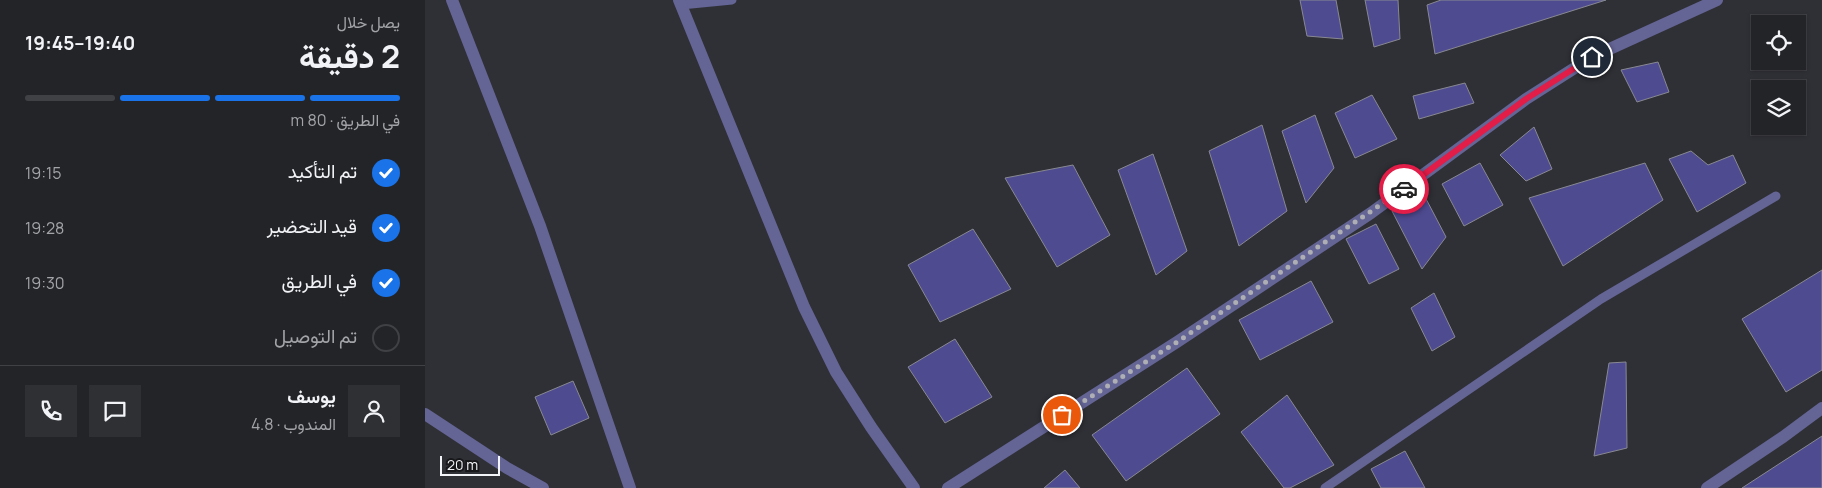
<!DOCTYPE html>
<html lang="ar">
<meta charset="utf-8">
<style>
body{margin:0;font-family:Manrope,Vazirmatn,sans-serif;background:#2f3034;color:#f1f3f6;direction:rtl;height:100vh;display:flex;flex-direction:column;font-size:19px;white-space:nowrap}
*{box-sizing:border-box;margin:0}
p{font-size:16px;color:#a3a4a8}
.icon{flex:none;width:28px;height:28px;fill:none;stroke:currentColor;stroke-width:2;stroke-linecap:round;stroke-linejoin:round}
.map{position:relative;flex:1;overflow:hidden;direction:ltr}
.panel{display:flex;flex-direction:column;background:#232428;width:425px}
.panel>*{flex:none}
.fabs{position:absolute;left:1326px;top:15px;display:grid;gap:10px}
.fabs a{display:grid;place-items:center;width:55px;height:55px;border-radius:0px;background:#232428;box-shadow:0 1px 4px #0004,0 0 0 1px #404145;font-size:25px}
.scale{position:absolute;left:15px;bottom:12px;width:60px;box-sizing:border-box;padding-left:5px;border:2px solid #f3f4f8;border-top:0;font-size:14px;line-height:18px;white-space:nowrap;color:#f3f4f8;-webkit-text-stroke:4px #18181b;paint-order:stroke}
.pin{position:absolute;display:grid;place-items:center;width:42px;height:42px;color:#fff;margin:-21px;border:2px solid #fff;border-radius:50%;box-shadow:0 1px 5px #0007}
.courier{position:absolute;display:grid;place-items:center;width:50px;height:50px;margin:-25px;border:4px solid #e11d48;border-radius:50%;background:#fff;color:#222;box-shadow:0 1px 6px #0007}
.headline em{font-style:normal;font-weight:700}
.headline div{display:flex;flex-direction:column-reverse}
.headline{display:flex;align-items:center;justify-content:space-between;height:85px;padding:0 25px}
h1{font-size:32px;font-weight:700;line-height:38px}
.bar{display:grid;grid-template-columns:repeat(4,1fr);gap:8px 5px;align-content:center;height:60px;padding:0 25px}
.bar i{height:6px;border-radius:4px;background:#404145}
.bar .selected{background:#1a73e8}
.bar p{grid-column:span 4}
.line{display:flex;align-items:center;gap:12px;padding:0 25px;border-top:1px solid #404145}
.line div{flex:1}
.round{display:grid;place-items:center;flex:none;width:52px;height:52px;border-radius:0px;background:#2f3034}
ol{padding:0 25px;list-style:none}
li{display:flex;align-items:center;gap:15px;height:55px}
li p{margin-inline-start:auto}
li .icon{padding:5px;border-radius:50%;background:#1a73e8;color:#fff;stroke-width:4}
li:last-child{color:#a3a4a8}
li i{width:28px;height:28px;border:2px solid #404145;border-radius:50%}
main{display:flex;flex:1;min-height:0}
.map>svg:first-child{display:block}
.building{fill:#4f4b91;stroke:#888991}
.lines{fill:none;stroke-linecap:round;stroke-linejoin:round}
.service{stroke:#646495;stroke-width:9}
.minor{stroke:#646495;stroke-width:12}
.tertiary{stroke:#646495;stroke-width:12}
.done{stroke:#aeafb4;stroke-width:5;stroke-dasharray:0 9}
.route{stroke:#e11d48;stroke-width:6}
</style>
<main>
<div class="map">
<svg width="1397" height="488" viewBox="0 0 1397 488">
<rect width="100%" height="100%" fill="#2f3036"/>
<g class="building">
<polygon points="875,0 911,0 918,39 882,36"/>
<polygon points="940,0 973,0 975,39 949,47"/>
<polygon points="1016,0 1181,0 1010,54 1002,5"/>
<polygon points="1233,62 1244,92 1212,102 1196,70"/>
<polygon points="1040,83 1049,103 994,119 988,96"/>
<polygon points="947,95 972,139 930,158 910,113"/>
<polygon points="890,115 909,168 881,203 857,131"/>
<polygon points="837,125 862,211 814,246 784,151"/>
<polygon points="1109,127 1127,169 1101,181 1075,155"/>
<polygon points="1266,151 1283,165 1308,155 1321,183 1272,212 1244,159"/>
<polygon points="728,154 762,251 731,275 693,170"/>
<polygon points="1055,163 1078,205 1039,226 1017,184"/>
<polygon points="1220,163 1238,200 1138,266 1104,198"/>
<polygon points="648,165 685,235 632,267 580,178"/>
<polygon points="999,195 1021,237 997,269 967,211"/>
<polygon points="951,224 974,269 944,284 921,239"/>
<polygon points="548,229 586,289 515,322 483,265"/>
<polygon points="1397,270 1397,370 1361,392 1317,319"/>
<polygon points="886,281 908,322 835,360 814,320"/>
<polygon points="1009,293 1030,337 1007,351 986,308"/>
<polygon points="530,339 567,397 520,423 483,367"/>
<polygon points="1201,362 1202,448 1169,456 1184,363"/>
<polygon points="762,368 795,414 701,481 667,435"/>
<polygon points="148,381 164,418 126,435 110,397"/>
<polygon points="862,395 909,465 865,488 859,488 816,432"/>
<polygon points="1397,436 1397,488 1317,488"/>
<polygon points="980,451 1000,488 956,488 946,469"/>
<polygon points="640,470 655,488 619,488"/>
</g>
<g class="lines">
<g class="service">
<polyline points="256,5 307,0"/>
<polyline points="900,488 1176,299 1351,196"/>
</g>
<g class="minor">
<polyline points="27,0 115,226 205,488"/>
<polyline points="0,414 82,468 118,488"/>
<polyline points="523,488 752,342 946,213 1101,99 1167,57 1292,0"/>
<polyline points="1282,488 1358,437 1397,408"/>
</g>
<polyline class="tertiary" points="254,0 379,307 411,372 446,427 489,488"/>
</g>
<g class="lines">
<polyline class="done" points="637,415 752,342 979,189"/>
<polyline class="route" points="979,189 1101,99 1167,57"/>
</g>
</svg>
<div class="fabs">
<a><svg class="icon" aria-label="locate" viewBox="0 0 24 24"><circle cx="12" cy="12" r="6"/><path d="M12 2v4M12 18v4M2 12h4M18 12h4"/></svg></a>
<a><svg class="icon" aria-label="layers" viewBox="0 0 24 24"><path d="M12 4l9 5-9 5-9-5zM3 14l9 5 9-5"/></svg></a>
</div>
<div class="scale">20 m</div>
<div class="pin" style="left:637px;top:415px;background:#ea580c"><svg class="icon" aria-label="bag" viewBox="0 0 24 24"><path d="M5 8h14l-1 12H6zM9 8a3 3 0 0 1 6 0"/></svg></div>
<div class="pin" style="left:1167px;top:57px;background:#1f2937"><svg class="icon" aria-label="home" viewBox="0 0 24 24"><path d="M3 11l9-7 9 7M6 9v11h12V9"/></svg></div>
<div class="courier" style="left:979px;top:189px"><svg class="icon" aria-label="car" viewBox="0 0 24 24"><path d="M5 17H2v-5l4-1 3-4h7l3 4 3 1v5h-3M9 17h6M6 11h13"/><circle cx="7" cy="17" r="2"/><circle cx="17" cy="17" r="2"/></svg></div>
</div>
<section class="panel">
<div class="headline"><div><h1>2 دقيقة</h1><p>يصل خلال</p></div><em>19:40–19:45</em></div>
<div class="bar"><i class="selected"></i><i class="selected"></i><i class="selected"></i><i></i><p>في الطريق · 80 m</p></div>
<ol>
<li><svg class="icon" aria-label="check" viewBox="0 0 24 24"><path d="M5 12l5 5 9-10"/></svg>تم التأكيد<p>19:15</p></li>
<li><svg class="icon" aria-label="check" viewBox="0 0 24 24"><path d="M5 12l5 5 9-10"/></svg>قيد التحضير<p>19:28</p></li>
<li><svg class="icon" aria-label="check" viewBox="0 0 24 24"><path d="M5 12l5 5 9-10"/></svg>في الطريق<p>19:30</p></li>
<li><i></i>تم التوصيل</li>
</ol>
<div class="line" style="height:90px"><a class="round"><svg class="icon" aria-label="person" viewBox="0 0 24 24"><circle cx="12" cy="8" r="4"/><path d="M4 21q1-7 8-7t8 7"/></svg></a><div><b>يوسف</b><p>المندوب · 4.8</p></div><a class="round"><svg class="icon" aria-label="chat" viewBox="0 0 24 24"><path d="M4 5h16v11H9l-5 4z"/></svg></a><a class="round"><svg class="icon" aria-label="phone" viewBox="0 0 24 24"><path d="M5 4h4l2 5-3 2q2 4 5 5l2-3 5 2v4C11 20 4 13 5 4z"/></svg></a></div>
</section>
</main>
